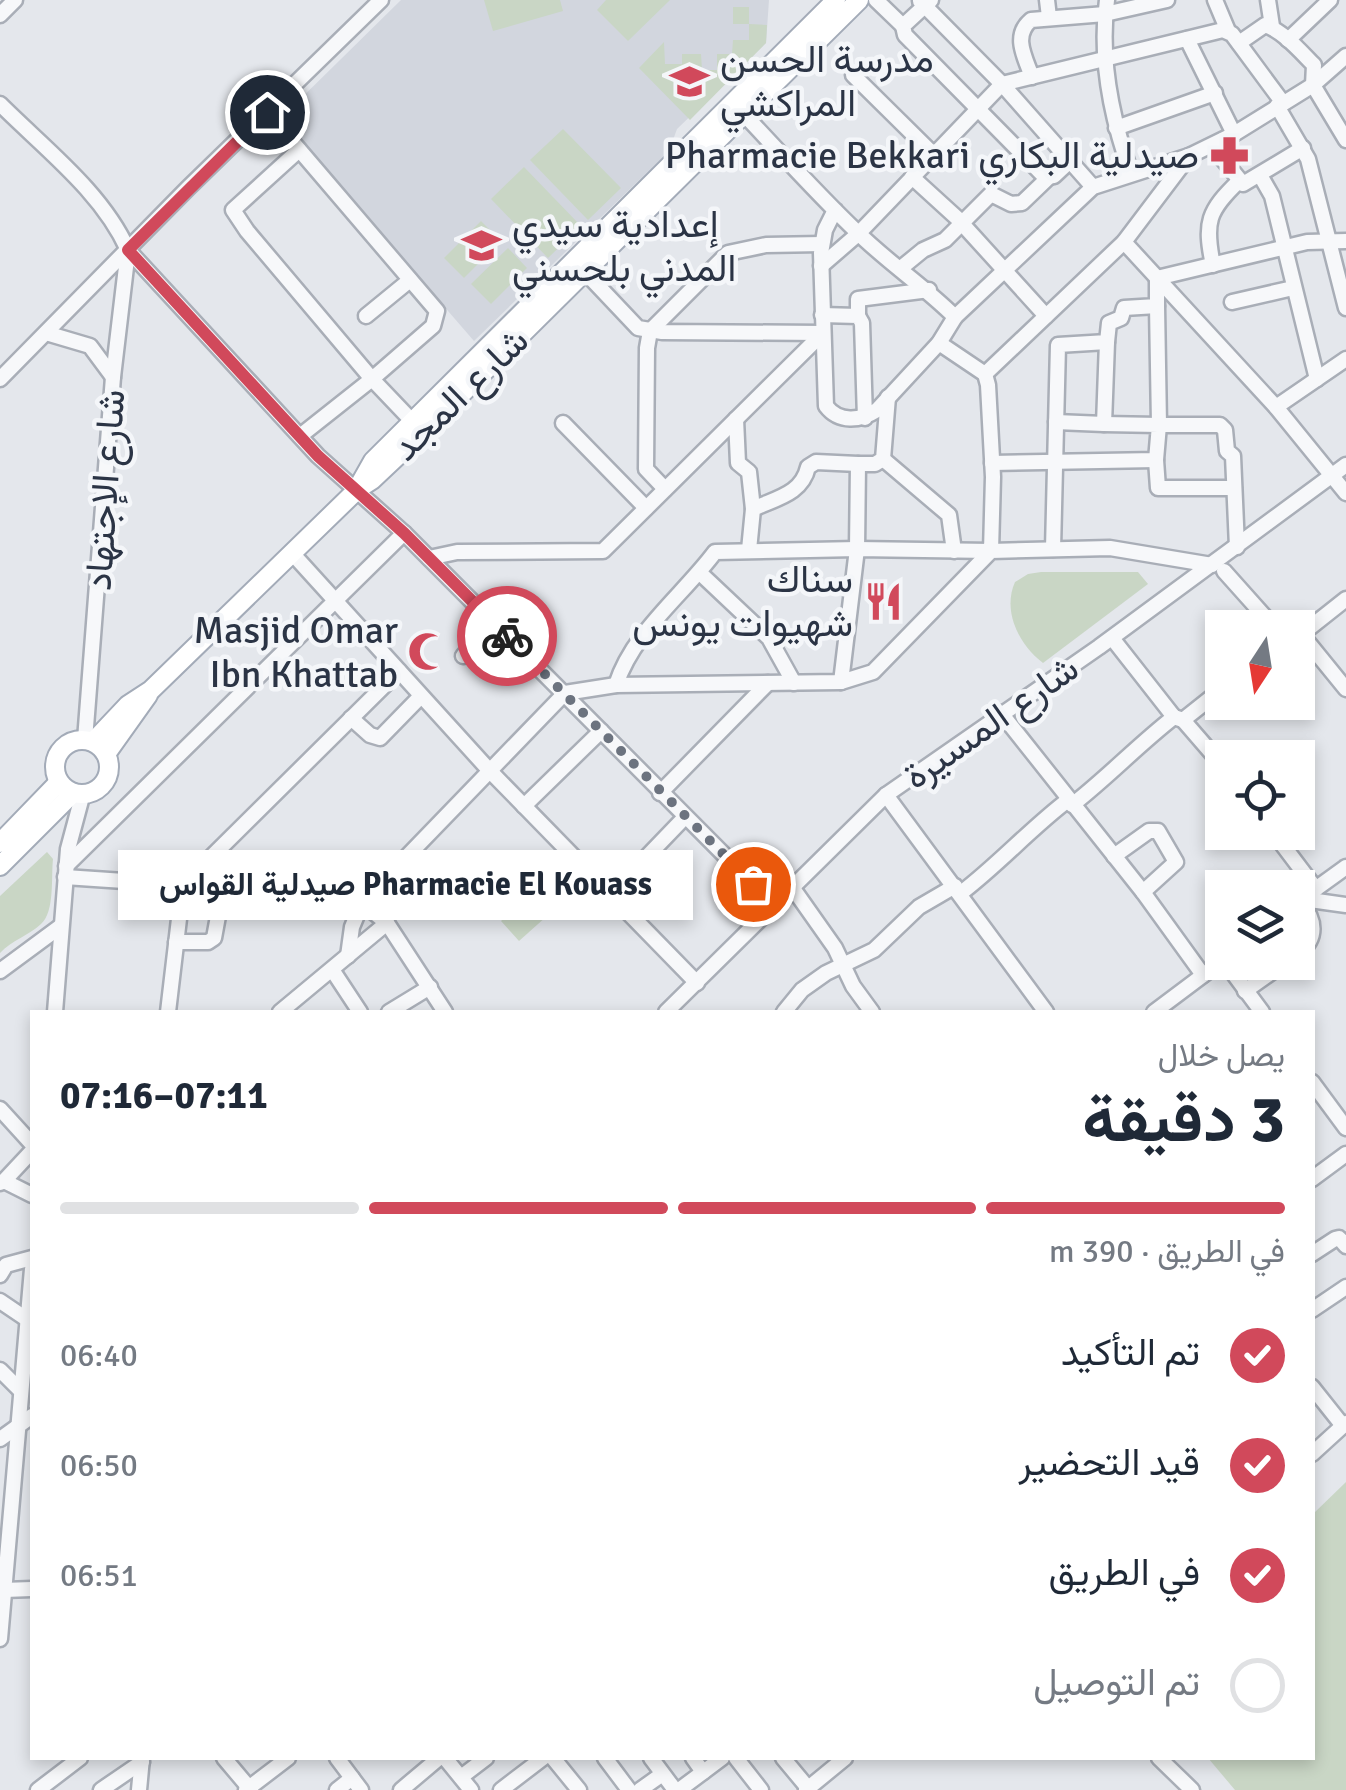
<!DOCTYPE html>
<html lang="ar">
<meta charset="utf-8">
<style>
body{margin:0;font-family:Signika,Vazirmatn,sans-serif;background:#f6f6f7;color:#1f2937;direction:rtl;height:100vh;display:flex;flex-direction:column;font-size:38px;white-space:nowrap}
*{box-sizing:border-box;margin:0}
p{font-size:32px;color:#747a83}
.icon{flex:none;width:55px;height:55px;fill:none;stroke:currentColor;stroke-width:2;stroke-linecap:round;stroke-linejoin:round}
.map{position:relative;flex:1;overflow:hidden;direction:ltr}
.panel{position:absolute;left:30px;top:1010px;width:1285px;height:750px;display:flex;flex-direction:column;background:#fff;border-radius:0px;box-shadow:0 5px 15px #0003;direction:rtl}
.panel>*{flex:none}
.needle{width:65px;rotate:192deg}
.fabs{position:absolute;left:1205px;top:610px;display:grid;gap:20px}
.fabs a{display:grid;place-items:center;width:110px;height:110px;border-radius:0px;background:#fff;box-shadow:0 5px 15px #0003;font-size:50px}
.pin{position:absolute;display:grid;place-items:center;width:85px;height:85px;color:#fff;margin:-42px;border:5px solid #fff;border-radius:50%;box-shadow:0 2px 10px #0007}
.courier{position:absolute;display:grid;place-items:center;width:100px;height:100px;margin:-50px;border:8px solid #d1495b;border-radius:50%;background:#fff;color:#222;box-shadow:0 2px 12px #0007}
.bubble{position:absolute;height:70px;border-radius:0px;background:#fff;box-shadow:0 5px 15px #0003;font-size:32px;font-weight:700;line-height:70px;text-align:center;direction:rtl}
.head em{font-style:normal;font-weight:700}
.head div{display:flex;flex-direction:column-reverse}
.head{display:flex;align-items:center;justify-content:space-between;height:170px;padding:0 30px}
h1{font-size:65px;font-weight:700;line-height:75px}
.bar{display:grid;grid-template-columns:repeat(4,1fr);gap:15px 10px;align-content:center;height:120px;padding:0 30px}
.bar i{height:12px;border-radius:8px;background:#e0e1e3}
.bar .active{background:#d1495b}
.bar p{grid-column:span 4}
ol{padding:0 30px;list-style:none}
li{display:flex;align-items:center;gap:30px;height:110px}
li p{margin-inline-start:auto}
li .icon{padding:10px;border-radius:50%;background:#d1495b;color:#fff;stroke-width:4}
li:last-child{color:#747a83}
li i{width:55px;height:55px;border:5px solid #e0e1e3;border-radius:50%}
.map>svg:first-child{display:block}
.built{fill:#d2d6de}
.green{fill:#c9d6c5}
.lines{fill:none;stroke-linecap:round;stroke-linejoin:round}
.minor-casing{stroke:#a9aeb7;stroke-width:19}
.major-casing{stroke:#a3abb8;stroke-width:22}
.minor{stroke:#f7f8fa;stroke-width:14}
.major{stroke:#fff;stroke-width:18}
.done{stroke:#6c737f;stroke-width:10;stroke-dasharray:0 18}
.route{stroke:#d1495b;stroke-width:12}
.labels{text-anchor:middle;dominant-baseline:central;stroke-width:9;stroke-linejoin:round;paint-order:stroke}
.poi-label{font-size:38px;fill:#2b3445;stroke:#f4f6f9;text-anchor:end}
.street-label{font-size:38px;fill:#2b3445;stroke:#f4f6f9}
</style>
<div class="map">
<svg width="1346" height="1790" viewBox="0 0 1346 1790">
<rect width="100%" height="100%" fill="#e4e7ec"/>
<polygon class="built" points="401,0 769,0 766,43 677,129 669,151 474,341 281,118"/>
<g class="green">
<polygon points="484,0 560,0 563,11 493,31"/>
<polygon points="606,0 670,0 628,41 597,10"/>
<polygon points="733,7 749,7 749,24 767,25 766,43 690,120 639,68 664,42 665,64 682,64 682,54 701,54 702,70 717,70 717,54 732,54 733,40 749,40 749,24 733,24"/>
<polygon points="563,129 621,188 588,220 530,160"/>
<polygon points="524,167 581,226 548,258 491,199"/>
<polygon points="481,221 501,241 464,278 444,258"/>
<polygon points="508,248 527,268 491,304 471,284"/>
<path d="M1041,572H1138L1148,584L1043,663C1019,645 1002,611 1015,582L1028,574Z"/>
<path d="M47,852L53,859C51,876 55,912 41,924C28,936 12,940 0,953V896Z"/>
<polygon points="538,888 556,908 519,941 501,921"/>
<polygon points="1346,1482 1346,1790 1235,1790 1208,1758 1312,1758 1313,1514"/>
</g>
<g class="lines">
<defs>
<g id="minor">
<polyline points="876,0 903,26"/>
<polyline points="931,0 903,26 905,35 1045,177 1054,176 1070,161"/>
<polyline points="1047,0 1049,17"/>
<path d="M1107,0C1099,59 1111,117 1131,173"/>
<polyline points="1215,0 1228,31"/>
<polyline points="1268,0 1272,26"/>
<polyline points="920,1 1002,84 1093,187"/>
<polyline points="0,15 15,0"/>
<polyline points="1187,39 1234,134"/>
<polyline points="1288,40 1330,0"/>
<path d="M1239,43L1265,25C1283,31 1300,51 1314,65L1313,85L1346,140"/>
<polyline points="853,75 934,155"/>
<path d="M1032,77C1025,57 1012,36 1031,20L1105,14L1167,0"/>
<path d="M0,104C45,149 102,192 128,250L113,377L85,740"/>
<polyline points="1277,106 1308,159 1346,308"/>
<path d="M738,108C777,149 815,192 856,231C887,262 924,286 955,317L939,343L877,410C860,421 839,423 826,406L821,253L825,230L835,210"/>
<polyline points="267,112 437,311 433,326 372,379 300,436"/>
<polyline points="1116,128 1215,93"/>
<polyline points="1212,146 1243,184 1303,148"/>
<polyline points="299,150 233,210 247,231 372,379 413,422"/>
<polyline points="1260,175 1272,196 1317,379"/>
<polyline points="912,177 957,218 1046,316"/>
<polyline points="1124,242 1276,407 1346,493"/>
<polyline points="128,250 318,456 404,533 775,906"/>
<path d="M1213,265C1204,222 1208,211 1239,181"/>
<polyline points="821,266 858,234 1002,84 1223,30 1232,34 1283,103"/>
<polyline points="901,268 923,250 945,240 991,194 1011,204 1022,203 1048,178"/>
<polyline points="585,272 638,328 662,332 823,333"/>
<polyline points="1232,302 1293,288"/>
<polyline points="1157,306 1159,425 1220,425 1225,430 1227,451 1233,456 1237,547"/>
<polyline points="822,315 858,316 862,323 865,418"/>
<polyline points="366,316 410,280"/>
<polyline points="858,316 858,299 929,290"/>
<polyline points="955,317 1093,187 1189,156 1234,134 1313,85 1346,56"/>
<polyline points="46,333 90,346 113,377"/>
<polyline points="985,374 1124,242 1189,156"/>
<polyline points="0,379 188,188 381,0"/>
<polyline points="1276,407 1346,359"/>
<polyline points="736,419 738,463 749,472 753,509"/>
<polyline points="1056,422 1104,424 1107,342"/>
<polyline points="563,423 646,508"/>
<polyline points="883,459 949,515 954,551"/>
<polyline points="1156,460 1158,488 1234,488"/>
<polyline points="992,463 1156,460 1159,425 1104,424"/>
<polyline points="665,489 646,469 647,348 650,331 728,253 766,245 822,244"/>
<polyline points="1053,549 1058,345 1107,342 1109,323 1121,318 1124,308 1157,306 1157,278 1307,242 1346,241"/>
<path d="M749,550L753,509C776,498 802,494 808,467L816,462L858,464"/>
<polyline points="292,553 489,770 697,983"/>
<polyline points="429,558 457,552 603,551 823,333"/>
<polyline points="1224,571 1275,628"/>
<polyline points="700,573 769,638 794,683"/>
<polyline points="1302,635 1346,689"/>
<polyline points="1298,637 1346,599"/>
<polyline points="1112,638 1174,717"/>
<polyline points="463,656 493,622"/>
<polyline points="841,682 857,549 858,464 875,464 883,459 888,397"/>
<path d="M616,685C633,632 683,595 715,552L857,549L991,551L993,477L988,385L985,374L939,343"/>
<polyline points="1001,713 1143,892 1203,975"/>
<polyline points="351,718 370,735 380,738 421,696"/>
<polyline points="1183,720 1222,765"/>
<polyline points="660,793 768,683"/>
<polyline points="886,795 1046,1012"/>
<path d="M1072,805C1108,777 1138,745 1174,717L1183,720L1222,689"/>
<polyline points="524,806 601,731"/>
<polyline points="1273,832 1316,889"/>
<polyline points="1114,856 1149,831 1158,831 1176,862 1143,892"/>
<polyline points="66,866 404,533"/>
<polyline points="65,877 183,885 362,903 387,923 445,1012"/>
<polyline points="792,887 835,948 853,986 872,1012"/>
<path d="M961,893C999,864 1030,829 1068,800"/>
<polyline points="1310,893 1346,867"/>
<polyline points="610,895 685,817"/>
<polyline points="1303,899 1346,905"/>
<polyline points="176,942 208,942 214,938 223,889"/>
<path d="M1298,954C1318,938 1316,920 1300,901"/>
<polyline points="348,956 352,927 362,903 565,693 616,685 841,682 873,672 991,551 1110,548 1212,565"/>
<polyline points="1225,962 1262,1012"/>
<polyline points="0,971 61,926"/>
<polyline points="333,971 360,1012"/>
<polyline points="1245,991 1286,962"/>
<polyline points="55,1012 68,849 83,793"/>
<polyline points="168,1012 183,885 399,671"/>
<polyline points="280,1012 387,923"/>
<polyline points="389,1012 430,987"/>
<polyline points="666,1012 886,795 1099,647 1346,465"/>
<polyline points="784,1012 802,990 826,973 874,950 919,907 955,886"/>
<polyline points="1154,1012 1222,961"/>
<polyline points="1312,1082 1346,1128"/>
<polyline points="0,1109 32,1144"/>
<polyline points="1312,1179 1346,1154"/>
<polyline points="4,1181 32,1151"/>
<polyline points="0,1183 4,1181 32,1195"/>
<polyline points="1312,1254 1335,1239 1339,1238 1346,1246"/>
<polyline points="0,1275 6,1265 32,1258"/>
<polyline points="0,1301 28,1320"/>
<polyline points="1312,1310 1346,1287"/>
<polyline points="0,1370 21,1391"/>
<polyline points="1312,1387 1343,1426"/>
<polyline points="0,1439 32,1416"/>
<polyline points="1312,1454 1346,1423"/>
<polyline points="4,1590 32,1589"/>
<polyline points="0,1639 32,1269"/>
<polyline points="224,1758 251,1790"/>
<polyline points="337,1758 361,1790"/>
<polyline points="445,1758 471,1790"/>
<polyline points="553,1758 579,1790"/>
<polyline points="605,1758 629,1790"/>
<polyline points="651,1758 675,1790"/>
<polyline points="693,1758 703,1772"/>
<polyline points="736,1758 761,1790"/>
<polyline points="783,1758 808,1788"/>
<polyline points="1159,1758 1192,1790"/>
<polyline points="461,1777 486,1758"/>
<polyline points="38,1790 80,1758"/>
<polyline points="101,1790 142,1762"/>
<polyline points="139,1790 142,1758"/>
<polyline points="246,1790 288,1758"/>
<polyline points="337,1790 352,1778"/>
<polyline points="401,1790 439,1758"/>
<polyline points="501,1790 543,1758"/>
<polyline points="640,1790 661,1775"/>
<polyline points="679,1790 722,1758"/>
<polyline points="806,1790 845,1758"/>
</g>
<g id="major">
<polyline points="360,484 373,461 836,0"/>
<circle cx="82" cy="767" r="27"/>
<polyline points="93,742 128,705 151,690 358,489 372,480 423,432 859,0"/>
<polyline points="106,754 148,695"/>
<polyline points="0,843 59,782"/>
<polyline points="0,866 73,793"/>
</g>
</defs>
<use href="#minor" class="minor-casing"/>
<use href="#major" class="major-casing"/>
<use href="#minor" class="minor"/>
<use href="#major" class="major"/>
</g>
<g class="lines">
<polyline class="done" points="507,636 753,884"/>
<polyline class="route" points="267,112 128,250 318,456 404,533 507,636"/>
</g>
<defs>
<symbol id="school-bare" viewBox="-9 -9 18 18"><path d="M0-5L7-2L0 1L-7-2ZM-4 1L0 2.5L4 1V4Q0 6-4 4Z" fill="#d1495b" stroke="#f4f6f9" stroke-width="2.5" paint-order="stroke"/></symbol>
<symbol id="pharmacy-bare" viewBox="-9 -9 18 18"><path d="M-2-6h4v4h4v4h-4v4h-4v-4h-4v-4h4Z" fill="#d1495b" stroke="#f4f6f9" stroke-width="2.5" paint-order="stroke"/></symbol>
<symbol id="restaurant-bare" viewBox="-9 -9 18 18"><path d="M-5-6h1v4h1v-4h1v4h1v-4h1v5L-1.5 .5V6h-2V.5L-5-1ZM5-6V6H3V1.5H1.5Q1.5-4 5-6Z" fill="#d1495b" stroke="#f4f6f9" stroke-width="2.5" paint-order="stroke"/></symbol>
<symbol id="mosque-bare" viewBox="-9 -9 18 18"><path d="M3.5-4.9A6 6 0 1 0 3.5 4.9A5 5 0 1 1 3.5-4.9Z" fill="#d1495b" stroke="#f4f6f9" stroke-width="2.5" paint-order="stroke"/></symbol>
</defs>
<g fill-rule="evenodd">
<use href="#school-bare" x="662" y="54" width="55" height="55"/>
<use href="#pharmacy-bare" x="1202" y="128" width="55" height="55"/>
<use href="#school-bare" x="454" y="218" width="55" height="55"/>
<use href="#restaurant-bare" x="856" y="574" width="55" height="55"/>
<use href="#mosque-bare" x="400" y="624" width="55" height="55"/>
</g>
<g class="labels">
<g class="poi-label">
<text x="720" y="59" text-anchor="start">مدرسة الحسن<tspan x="720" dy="44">المراكشي</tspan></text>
<text x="1199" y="155">Pharmacie Bekkari صيدلية البكاري</text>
<text x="512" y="224" text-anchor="start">إعدادية سيدي<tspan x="512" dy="44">المدني بلحسني</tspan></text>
<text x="853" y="579">سناك<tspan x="853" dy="44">شهيوات يونس</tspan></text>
<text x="398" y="630">Masjid Omar<tspan x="398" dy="44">Ibn Khattab</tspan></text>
</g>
<g class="street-label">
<text transform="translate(460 394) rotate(-44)">شارع المجد</text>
<text transform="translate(105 490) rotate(-86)">شارع الإجتهاد</text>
<text transform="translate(991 722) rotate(-35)">شارع المسيرة</text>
</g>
</g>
</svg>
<div class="fabs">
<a><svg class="needle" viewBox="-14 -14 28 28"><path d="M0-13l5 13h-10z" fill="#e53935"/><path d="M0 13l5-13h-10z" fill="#747a83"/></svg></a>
<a><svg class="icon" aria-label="locate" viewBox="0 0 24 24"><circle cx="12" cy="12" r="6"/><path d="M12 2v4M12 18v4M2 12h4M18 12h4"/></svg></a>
<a><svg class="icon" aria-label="layers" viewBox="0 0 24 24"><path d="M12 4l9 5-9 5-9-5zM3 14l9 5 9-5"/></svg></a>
</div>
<div class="pin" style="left:753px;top:884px;background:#ea580c"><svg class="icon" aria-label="bag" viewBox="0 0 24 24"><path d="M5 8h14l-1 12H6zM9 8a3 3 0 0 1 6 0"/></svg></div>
<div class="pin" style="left:267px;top:112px;background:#1f2937"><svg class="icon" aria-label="home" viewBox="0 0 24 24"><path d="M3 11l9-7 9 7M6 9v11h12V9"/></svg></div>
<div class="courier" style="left:507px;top:636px"><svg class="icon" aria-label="bike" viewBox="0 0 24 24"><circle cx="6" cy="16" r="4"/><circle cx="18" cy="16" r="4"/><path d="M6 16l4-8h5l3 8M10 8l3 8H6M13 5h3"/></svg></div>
<div class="bubble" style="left:118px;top:850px;width:575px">Pharmacie El Kouass صيدلية القواس</div>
<section class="panel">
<div class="head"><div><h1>3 دقيقة</h1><p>يصل خلال</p></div><em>07:11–07:16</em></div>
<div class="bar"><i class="active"></i><i class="active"></i><i class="active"></i><i></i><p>في الطريق · 390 m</p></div>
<ol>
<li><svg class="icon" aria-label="check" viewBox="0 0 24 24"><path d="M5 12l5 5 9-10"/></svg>تم التأكيد<p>06:40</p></li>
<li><svg class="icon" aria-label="check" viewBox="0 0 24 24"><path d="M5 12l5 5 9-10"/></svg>قيد التحضير<p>06:50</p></li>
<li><svg class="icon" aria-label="check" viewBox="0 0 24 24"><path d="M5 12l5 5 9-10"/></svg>في الطريق<p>06:51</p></li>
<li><i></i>تم التوصيل</li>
</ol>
</section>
</div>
